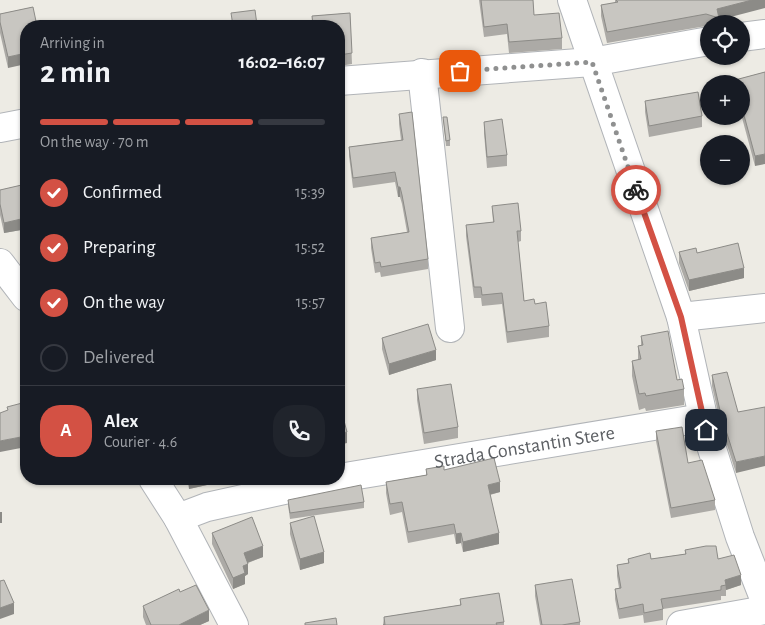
<!DOCTYPE html>
<meta charset="utf-8">
<style>
body{margin:0;font-family:"Alegreya Sans",sans-serif;background:#20242c;color:#f1f3f6;height:100vh;display:flex;flex-direction:column;font-size:19px;white-space:nowrap}
*{box-sizing:border-box;margin:0}
p{font-size:16px;color:#9ea1a6}
.icon{flex:none;width:28px;height:28px;fill:none;stroke:currentColor;stroke-width:2;stroke-linecap:round;stroke-linejoin:round}
.map{position:relative;flex:1;overflow:hidden}
.details{position:absolute;left:20px;top:20px;width:325px;height:465px;display:flex;flex-direction:column;background:#171b24;border-radius:20px;box-shadow:0 1px 4px #0004}
.details>*{flex:none}
.controls{position:absolute;left:700px;top:15px;display:grid;gap:10px}
.controls a{display:grid;place-items:center;width:50px;height:50px;border-radius:50%;background:#171b24;box-shadow:0 1px 4px #0004;font-size:25px}
.pin{position:absolute;display:grid;place-items:center;width:42px;height:42px;color:#fff;margin:-21px;border-radius:10px;box-shadow:0 2px 8px #0006}
.courier{position:absolute;display:grid;place-items:center;width:50px;height:50px;margin:-25px;border:4px solid #d35144;border-radius:50%;background:#fff;color:#222;box-shadow:0 1px 6px #0007}
.headline em{font-style:normal;font-weight:700}
.headline div{display:flex;flex-direction:column-reverse}
.headline{display:flex;align-items:center;justify-content:space-between;height:85px;padding:0 20px}
h1{font-size:32px;font-weight:700;line-height:38px}
.bar{display:grid;grid-template-columns:repeat(4,1fr);gap:8px 5px;align-content:center;height:60px;padding:0 20px}
.bar i{height:6px;border-radius:4px;background:#363941}
.bar .current{background:#d35144}
.bar p{grid-column:span 4}
.line{display:flex;align-items:center;gap:12px;padding:0 20px;border-top:1px solid #363941}
.line div{flex:1}
.round{display:grid;place-items:center;flex:none;width:52px;height:52px;border-radius:20px;background:#20242c}
ol{padding:0 20px;list-style:none}
li{display:flex;align-items:center;gap:15px;height:55px}
li p{margin-inline-start:auto}
li .icon{padding:5px;border-radius:50%;background:#d35144;color:#fff;stroke-width:4}
li:last-child{color:#9ea1a6}
li i{width:28px;height:28px;border:2px solid #363941;border-radius:50%}
.map>svg:first-child{display:block}
.lines{fill:none;stroke-linecap:round;stroke-linejoin:round}
.minor-casing{stroke:#b1b4b8;stroke-width:30}
.minor{stroke:#fff;stroke-width:28}
.wall{fill:#acaaa6}
.shaded-wall{fill:#8c8b87}
.building{fill:#c8c6c1;stroke:#8c8b87}
.done{stroke:#8f9090;stroke-width:5;stroke-dasharray:0 9}
.route{stroke:#d35144;stroke-width:6}
.labels{text-anchor:middle;dominant-baseline:central;stroke-width:4.5;stroke-linejoin:round;paint-order:stroke}
.street-label{font-size:20px;fill:#5c5f63;stroke:#fff}
</style>
<div class="map">
<svg width="765" height="625" viewBox="0 0 765 625">
<rect width="100%" height="100%" fill="#edebe4"/>
<g class="lines">
<defs>
<g id="minor">
<polyline points="572,0 681,317 706,430 740,537 765,601"/>
<polyline points="741,37 765,34"/>
<polyline points="422,73 450,328"/>
<polyline points="339,81 592,62 709,41"/>
<polyline points="0,128 26,123"/>
<polyline points="0,263 26,297"/>
<polyline points="681,317 765,308"/>
<path id="s1" d="M339,478L690,420L706,430"/>
<polyline points="153,479 178,518 234,625"/>
<polyline points="178,518 207,507 334,479"/>
<polyline points="681,625 765,610"/>
</g>
</defs>
<use href="#minor" class="minor-casing"/>
<use href="#minor" class="minor"/>
</g>
<g class="wall">
<polygon points="479,0 533,0 534,15 562,38 562,49 509,53 507,34 484,37"/>
<polygon points="615,0 765,0 719,20 719,24 709,24 709,26 706,26 607,43 601,16 601,5 615,3"/>
<polygon points="33,7 8,68 0,33 0,14"/>
<polygon points="350,13 352,64 339,66 339,26 312,26 312,16"/>
<polygon points="765,72 755,166 741,114 741,84 735,84 735,80"/>
<polygon points="645,101 702,116 702,127 649,137 645,112"/>
<polygon points="399,114 428,259 428,269 381,277 380,272 375,273 371,248 371,238 407,232 402,204 400,197 398,197 395,182 353,188 349,156 349,147 401,140 399,124"/>
<polygon points="443,117 450,140 450,146 446,146"/>
<polygon points="484,122 507,155 507,166 487,168 484,133"/>
<polygon points="26,184 26,253 21,230 4,233 0,215 0,190"/>
<polygon points="492,206 521,231 521,241 518,242 524,301 535,304 549,326 549,337 507,343 502,304 482,306 481,298 474,298 466,236 466,225 493,222"/>
<polygon points="679,252 697,253 744,278 689,291 679,263"/>
<polygon points="641,336 684,389 684,405 646,411 645,408 639,410 632,376 632,361 638,360 638,346 641,345"/>
<polygon points="382,338 436,360 389,375 382,349"/>
<polygon points="712,375 738,412 736,473 721,426 712,386"/>
<polygon points="417,389 458,427 458,438 424,444 417,400"/>
<polygon points="656,431 688,463 715,500 715,510 671,518 656,441"/>
<polygon points="426,469 444,470 500,492 490,495 499,544 463,552 461,543 456,544 454,534 408,543 402,512 390,515 386,493 386,482 426,475"/>
<polygon points="180,479 234,479 189,489 187,479 180,481"/>
<polygon points="288,500 364,502 364,508 290,519 288,505"/>
<polygon points="290,523 324,563 300,570 290,534"/>
<polygon points="212,533 263,557 248,563 248,574 245,576 245,584 233,589 212,544"/>
<polygon points="685,550 718,559 741,585 726,590 726,596 721,596 721,600 663,609 663,620 644,623 643,615 619,619 615,599 615,589 619,588 617,576 617,565 628,563 628,559 651,559 685,554"/>
<polygon points="535,585 580,622 580,625 540,625 535,596"/>
<polygon points="180,592 209,621 200,625 146,625 143,617 143,606"/>
<polygon points="460,599 504,622 504,625 383,625 384,617 460,605"/>
</g>
<g class="shaded-wall">
<polygon points="752,0 765,0 765,8 719,20 717,9"/>
<polygon points="26,53 26,64 8,68 8,57"/>
<polygon points="765,154 765,164 755,166 755,156"/>
<rect x="398" y="187" width="2" height="10"/>
<polygon points="21,219 21,230 4,233 4,223"/>
<polygon points="744,268 744,278 689,291 689,280"/>
<polygon points="436,350 436,360 389,375 389,364"/>
<polygon points="347,432 347,443 339,445 339,434"/>
<polygon points="26,436 26,447 0,452 0,441"/>
<polygon points="765,456 765,466 736,473 736,462"/>
<polygon points="189,479 234,479 189,489"/>
<polygon points="500,482 500,492 488,495 488,485"/>
<rect x="0" y="512" width="2" height="11"/>
<polygon points="461,533 461,543 456,544 456,534"/>
<polygon points="499,533 499,544 463,552 463,542"/>
<polygon points="263,546 263,557 244,564 244,553"/>
<polygon points="324,552 324,563 300,570 300,559"/>
<polygon points="248,564 248,574 245,576 245,584 233,589 233,578 243,566"/>
<polygon points="741,575 741,585 726,590 725,580"/>
<polygon points="14,603 14,614 0,619 0,608"/>
<polygon points="209,610 209,621 200,625 179,625"/>
</g>
<g class="building">
<polygon points="481,0 533,0 534,15 559,13 562,38 509,42 507,24 484,27"/>
<polygon points="616,0 752,0 717,9 719,18 706,14 607,32 601,5 618,2"/>
<polygon points="33,7 37,26 26,26 26,53 8,57 0,22 0,14"/>
<polygon points="255,10 257,25 266,24 267,26 233,26 231,13"/>
<polygon points="350,13 352,53 339,55 339,26 313,26 312,16"/>
<polygon points="765,72 765,154 755,156 741,104 741,84 736,84 735,80"/>
<polygon points="698,92 702,116 649,126 645,101"/>
<polygon points="412,112 428,259 381,267 380,262 375,263 371,238 409,232 402,195 400,187 398,187 395,172 353,178 349,147 403,140 399,114"/>
<polygon points="443,117 447,117 450,140 446,141"/>
<polygon points="502,119 507,155 487,157 484,122"/>
<polygon points="26,184 26,242 21,219 4,223 0,204 0,190"/>
<polygon points="518,203 521,231 517,231 524,301 534,299 535,304 546,302 549,326 507,332 502,293 482,295 481,287 474,287 466,225 494,222 492,206"/>
<polygon points="738,243 744,268 689,280 679,252 696,248 697,253"/>
<polygon points="428,324 436,350 389,364 382,338"/>
<polygon points="668,331 677,380 682,379 684,389 646,396 645,393 639,394 632,361 641,359 638,346 643,345 641,336"/>
<polygon points="727,372 738,412 765,407 765,456 736,462 721,415 712,375"/>
<polygon points="451,384 458,427 424,433 417,389"/>
<polygon points="26,402 26,436 0,441 0,413 8,410 7,407"/>
<polygon points="339,402 347,432 339,434"/>
<polygon points="682,427 688,463 702,460 715,500 671,508 656,431"/>
<polygon points="494,458 500,482 488,485 499,533 463,542 461,533 456,534 454,524 408,532 402,502 390,504 386,482 427,475 426,469 444,466 444,470"/>
<polygon points="361,485 364,502 290,513 288,500"/>
<polygon points="314,516 324,552 300,559 290,523"/>
<polygon points="252,517 263,546 244,553 248,564 243,566 245,573 233,578 212,533"/>
<polygon points="706,546 716,546 718,559 734,555 741,575 725,580 726,585 721,586 721,590 661,599 663,609 644,613 643,604 619,609 615,589 621,588 617,565 629,563 628,559 650,553 651,559 686,554 685,550"/>
<polygon points="572,579 580,622 562,625 542,625 535,585"/>
<polygon points="4,580 14,603 0,608 0,581"/>
<polygon points="196,585 209,610 179,625 151,625 143,606 179,589 180,592"/>
<polygon points="499,593 504,622 496,623 497,625 383,625 385,625 384,617 461,605 460,599"/>
<polygon points="336,618 337,625 305,625 305,623"/>
</g>
<g class="lines">
<polyline class="done" points="460,71 592,62 636,190"/>
<polyline class="route" points="636,190 681,317 706,430"/>
</g>
<g class="labels">
<g class="street-label">
<text stroke="none"><textPath href="#s1" startOffset="188">Strada Constantin Stere</textPath></text>
</g>
</g>
</svg>
<div class="controls">
<a><svg class="icon" aria-label="locate" viewBox="0 0 24 24"><circle cx="12" cy="12" r="6"/><path d="M12 2v4M12 18v4M2 12h4M18 12h4"/></svg></a>
<a>+</a>
<a>−</a>
</div>
<div class="pin" style="left:460px;top:71px;background:#ea580c"><svg class="icon" aria-label="bag" viewBox="0 0 24 24"><path d="M5 8h14l-1 12H6zM9 8a3 3 0 0 1 6 0"/></svg></div>
<div class="pin" style="left:706px;top:430px;background:#1f2937"><svg class="icon" aria-label="home" viewBox="0 0 24 24"><path d="M3 11l9-7 9 7M6 9v11h12V9"/></svg></div>
<div class="courier" style="left:636px;top:190px"><svg class="icon" aria-label="bike" viewBox="0 0 24 24"><circle cx="6" cy="16" r="4"/><circle cx="18" cy="16" r="4"/><path d="M6 16l4-8h5l3 8M10 8l3 8H6M13 5h3"/></svg></div>
<section class="details">
<div class="headline"><div><h1>2 min</h1><p>Arriving in</p></div><em>16:02–16:07</em></div>
<div class="bar"><i class="current"></i><i class="current"></i><i class="current"></i><i></i><p>On the way · 70 m</p></div>
<ol>
<li><svg class="icon" aria-label="check" viewBox="0 0 24 24"><path d="M5 12l5 5 9-10"/></svg>Confirmed<p>15:39</p></li>
<li><svg class="icon" aria-label="check" viewBox="0 0 24 24"><path d="M5 12l5 5 9-10"/></svg>Preparing<p>15:52</p></li>
<li><svg class="icon" aria-label="check" viewBox="0 0 24 24"><path d="M5 12l5 5 9-10"/></svg>On the way<p>15:57</p></li>
<li><i></i>Delivered</li>
</ol>
<div class="line" style="height:90px"><b class="round" style="background:#d35144;color:#fff">A</b><div><b>Alex</b><p>Courier · 4.6</p></div><a class="round"><svg class="icon" aria-label="phone" viewBox="0 0 24 24"><path d="M5 4h4l2 5-3 2q2 4 5 5l2-3 5 2v4C11 20 4 13 5 4z"/></svg></a></div>
</section>
</div>
